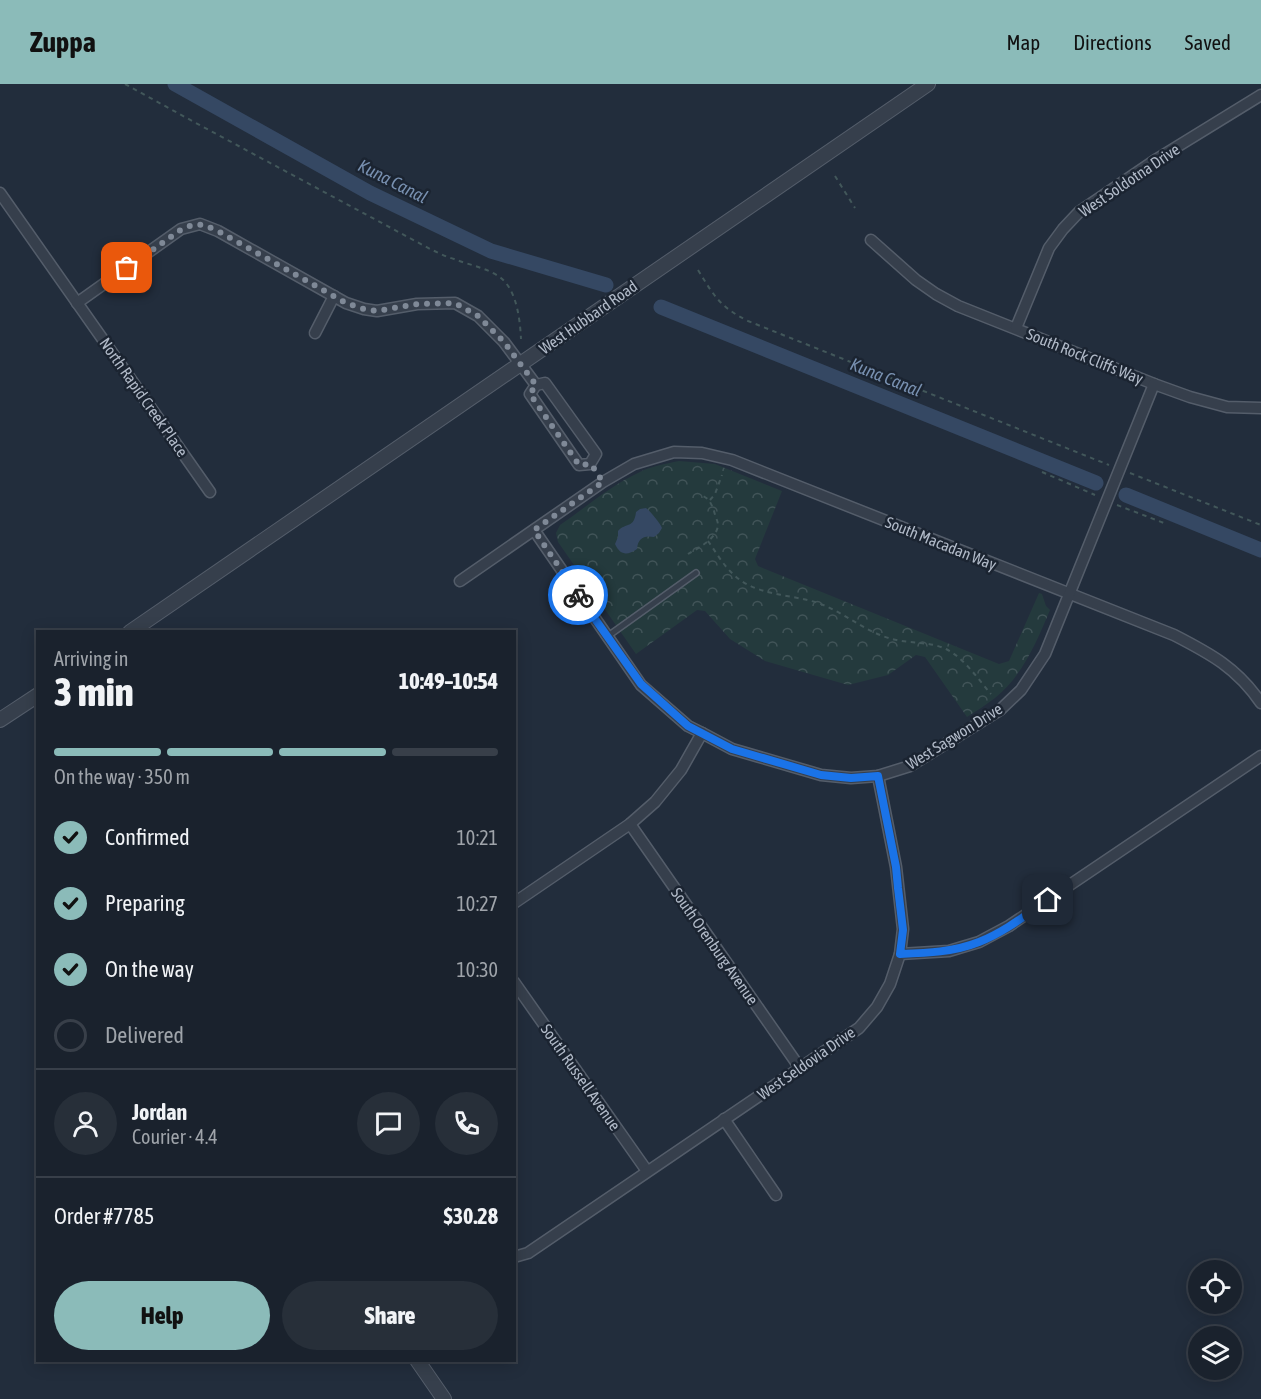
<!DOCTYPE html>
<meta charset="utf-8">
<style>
body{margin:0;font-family:"Asap Condensed",sans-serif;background:#272f39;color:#f1f3f6;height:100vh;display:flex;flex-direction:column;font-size:22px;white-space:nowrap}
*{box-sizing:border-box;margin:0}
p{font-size:20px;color:#9fa4aa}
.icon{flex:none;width:33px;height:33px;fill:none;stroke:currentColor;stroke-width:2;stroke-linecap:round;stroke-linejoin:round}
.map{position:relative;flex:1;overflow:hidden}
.details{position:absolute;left:36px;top:546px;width:480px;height:732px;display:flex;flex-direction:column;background:#1a222d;border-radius:0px;box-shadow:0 3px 15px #0003,0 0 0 2px #383f49}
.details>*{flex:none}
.tools{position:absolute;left:1188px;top:1176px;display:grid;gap:12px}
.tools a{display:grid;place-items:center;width:54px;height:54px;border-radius:50%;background:#1a222d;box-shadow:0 3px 15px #0003,0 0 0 2px #383f49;font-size:30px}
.pin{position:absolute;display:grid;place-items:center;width:51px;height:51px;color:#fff;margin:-26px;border-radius:12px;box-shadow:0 3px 9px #0006}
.courier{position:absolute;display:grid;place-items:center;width:60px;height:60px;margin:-30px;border:4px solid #1a73e8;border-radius:50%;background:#fff;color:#222;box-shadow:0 2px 8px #0007}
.summary em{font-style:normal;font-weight:800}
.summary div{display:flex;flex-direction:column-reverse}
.summary{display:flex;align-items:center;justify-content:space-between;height:102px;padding:0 18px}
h1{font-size:39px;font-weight:800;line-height:45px}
.bar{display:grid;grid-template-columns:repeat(4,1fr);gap:9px 6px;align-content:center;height:72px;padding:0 18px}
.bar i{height:8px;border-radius:4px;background:#383f49}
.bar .active{background:#8bbbb9}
.bar p{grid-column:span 4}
.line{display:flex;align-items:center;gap:15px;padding:0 18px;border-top:2px solid #383f49}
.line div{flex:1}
.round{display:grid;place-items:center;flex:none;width:63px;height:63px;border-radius:32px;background:#272f39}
ol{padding:0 18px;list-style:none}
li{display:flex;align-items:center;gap:18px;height:66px}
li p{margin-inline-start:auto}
li .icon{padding:6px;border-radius:50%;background:#8bbbb9;color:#111;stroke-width:4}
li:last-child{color:#9fa4aa}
li i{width:33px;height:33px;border:3px solid #383f49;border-radius:50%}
.cta{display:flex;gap:12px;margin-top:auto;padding:12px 18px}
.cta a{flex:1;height:69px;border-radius:36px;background:#8bbbb9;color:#111;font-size:24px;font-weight:800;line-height:69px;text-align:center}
.cta a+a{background:#272f39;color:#f1f3f6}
header{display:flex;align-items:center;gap:36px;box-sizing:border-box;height:84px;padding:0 30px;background:#8bbbb9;color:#111}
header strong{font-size:28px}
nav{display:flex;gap:33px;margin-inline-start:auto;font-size:21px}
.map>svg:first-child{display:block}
.park{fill:url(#park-crowns)}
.water{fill:#354863}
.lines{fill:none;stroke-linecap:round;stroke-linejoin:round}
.canal{stroke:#354863;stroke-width:15}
.service-casing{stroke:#545d6a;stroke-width:8}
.minor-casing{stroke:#545d6a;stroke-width:13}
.tertiary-casing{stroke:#545d6a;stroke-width:16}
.path{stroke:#42575a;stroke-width:2;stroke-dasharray:4.5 4.5;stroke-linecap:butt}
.service{stroke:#363f4c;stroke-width:5}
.minor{stroke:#363f4c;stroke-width:10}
.tertiary{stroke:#363f4c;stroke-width:14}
.done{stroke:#7f8997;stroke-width:6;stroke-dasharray:0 10.8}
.route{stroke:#1a73e8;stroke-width:8}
.labels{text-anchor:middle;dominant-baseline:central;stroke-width:5;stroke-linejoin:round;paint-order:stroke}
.street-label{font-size:16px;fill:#b1bac8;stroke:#1b2431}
.water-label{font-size:18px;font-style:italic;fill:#7890b0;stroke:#1b2431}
</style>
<header>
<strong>Zuppa</strong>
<nav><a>Map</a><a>Directions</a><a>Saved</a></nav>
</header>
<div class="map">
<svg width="1261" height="1315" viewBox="0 0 1261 1315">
<defs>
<pattern id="park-crowns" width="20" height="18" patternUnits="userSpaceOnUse" patternTransform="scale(1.5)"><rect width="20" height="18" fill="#243a3d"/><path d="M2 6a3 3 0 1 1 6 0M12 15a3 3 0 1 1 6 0" fill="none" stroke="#415458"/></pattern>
</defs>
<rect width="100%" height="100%" fill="#222d3c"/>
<path class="park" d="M679,377L715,380L782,407L755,475L758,482L999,580L1009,577L1039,509L1042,510L1046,522L1050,526C1036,559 1023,591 995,614C986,621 976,627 967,633L925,573L916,571L888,591L848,601L765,577L730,555L705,527L697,526L636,570L558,458L556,449L560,441C585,424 610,402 638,389C651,382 665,380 679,377Z"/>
<path class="water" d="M646,424C651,428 660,439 662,444L659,449L654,453C644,451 638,454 637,465C627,472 620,471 615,460L618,453V447C626,438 634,445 636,428L640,425Z"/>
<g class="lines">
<g class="canal">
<polyline points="175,0 370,109 491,167 606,201"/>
<polyline points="661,223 1096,399"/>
<polyline points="1126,411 1261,466"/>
</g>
<defs>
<polyline id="service" points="608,552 696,489"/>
<g id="minor">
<polyline points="0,109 210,408"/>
<polyline points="871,156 916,196 936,210 958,222 1154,300"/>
<polyline points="77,219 181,145 200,140 218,147 346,219 364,225 377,227 417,220 455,219 478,232 504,258 536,301"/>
<polyline points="1016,244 1049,164 1063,145 1079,128 1157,75 1261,11"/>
<polyline points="315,249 334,212"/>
<polygon points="545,299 596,370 590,380 579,381 530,310 536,301"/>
<polyline points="534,446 641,601 688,642 702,649"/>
<path d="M460,497L603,398L634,380L674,368L702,369L732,376L1174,551C1211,570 1237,584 1261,619"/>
<polyline points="878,692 896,783 903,845 900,870"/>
<polyline points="630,740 800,984"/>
<polyline points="514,819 630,740 655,718 681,686 702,649 732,665 821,691 851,694 878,692 910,682 1000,626 1021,606 1045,570 1154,300 1190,313 1227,323 1261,324"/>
<polyline points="514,898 647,1087"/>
<polyline points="724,1035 776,1111"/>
<polyline points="514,1173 528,1169 859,944 877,923 890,900 900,870 949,867 979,858 1009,842 1261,672"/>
</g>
<g id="tertiary">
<polyline points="130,548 928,0"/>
<polyline points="0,636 38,611"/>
<polyline points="417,1276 444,1315"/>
</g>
</defs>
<use href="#service" class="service-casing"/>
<use href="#minor" class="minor-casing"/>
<use href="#tertiary" class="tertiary-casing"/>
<g class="path">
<path d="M125,0L194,38L432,166C439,169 446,173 454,175C469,181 488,184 501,194C517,207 520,236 521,255"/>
<polyline points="835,92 855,124"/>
<path d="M698,186C714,212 720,223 748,237L1109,381"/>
<polyline points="1042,388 1095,411"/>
<polyline points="1130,389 1261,441"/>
<polyline points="710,416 715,410 722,391"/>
<polyline points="1117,421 1164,439"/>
<path d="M708,457C716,468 723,481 733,490C755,512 791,510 818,519C844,528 865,548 892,555C910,560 929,557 946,565C964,574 978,595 991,610"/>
<path d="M688,470C698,464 717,455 718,441C718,437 715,432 714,427C711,419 709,413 699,411"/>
</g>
<use href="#service" class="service"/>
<use href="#minor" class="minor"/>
<use href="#tertiary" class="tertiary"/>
</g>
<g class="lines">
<path class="done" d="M127,184L182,145C198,138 202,140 218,147L346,219L364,225L377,227L417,220L455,219L478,232L504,258L536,301L530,310L579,381L591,380L603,398L534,446L578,511"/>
<path class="route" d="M578,511L641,600L688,642L732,665L821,691L851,694L878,692L896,783L898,804L903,846L900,870C927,869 954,868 979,858C1004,848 1026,831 1048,816"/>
</g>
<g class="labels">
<g class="street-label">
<text transform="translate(1129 96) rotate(-34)">West Soldotna Drive</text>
<text transform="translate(588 233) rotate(-35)">West Hubbard Road</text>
<text transform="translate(1085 272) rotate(22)">South Rock Cliffs Way</text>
<text transform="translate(144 313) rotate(55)">North Rapid Creek Place</text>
<text transform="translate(941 459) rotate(22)">South Macadan Way</text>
<text transform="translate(954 652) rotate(-32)">West Sagwon Drive</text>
<text transform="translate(715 862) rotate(55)">South Orenburg Avenue</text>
<text transform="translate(806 979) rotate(-35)">West Seldovia Drive</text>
<text transform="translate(581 993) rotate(55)">South Russell Avenue</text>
</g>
<g class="water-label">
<text transform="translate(393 97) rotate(27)">Kuna Canal</text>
<text transform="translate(886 293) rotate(22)">Kuna Canal</text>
</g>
</g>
</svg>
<div class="tools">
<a><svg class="icon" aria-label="locate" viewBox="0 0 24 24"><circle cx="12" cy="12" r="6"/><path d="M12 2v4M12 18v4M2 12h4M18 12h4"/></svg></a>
<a><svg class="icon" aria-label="layers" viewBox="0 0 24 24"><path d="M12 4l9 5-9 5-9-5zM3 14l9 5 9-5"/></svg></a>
</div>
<div class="pin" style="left:127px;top:184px;background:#ea580c"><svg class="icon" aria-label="bag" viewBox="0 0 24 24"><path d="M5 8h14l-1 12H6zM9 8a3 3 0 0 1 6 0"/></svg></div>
<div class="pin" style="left:1048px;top:816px;background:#1f2937"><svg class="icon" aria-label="home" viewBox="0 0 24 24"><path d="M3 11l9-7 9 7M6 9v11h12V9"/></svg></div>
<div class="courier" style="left:578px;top:511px"><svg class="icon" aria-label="bike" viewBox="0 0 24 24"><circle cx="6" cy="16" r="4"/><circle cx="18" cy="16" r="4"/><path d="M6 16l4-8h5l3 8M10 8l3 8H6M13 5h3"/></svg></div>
<section class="details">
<div class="summary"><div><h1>3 min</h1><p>Arriving in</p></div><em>10:49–10:54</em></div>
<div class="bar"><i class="active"></i><i class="active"></i><i class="active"></i><i></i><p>On the way · 350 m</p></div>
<ol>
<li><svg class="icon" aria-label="check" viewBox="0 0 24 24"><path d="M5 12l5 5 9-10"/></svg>Confirmed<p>10:21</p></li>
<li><svg class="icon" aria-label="check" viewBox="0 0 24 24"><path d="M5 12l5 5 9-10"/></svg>Preparing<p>10:27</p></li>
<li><svg class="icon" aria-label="check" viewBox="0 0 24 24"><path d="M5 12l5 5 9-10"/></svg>On the way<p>10:30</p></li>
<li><i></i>Delivered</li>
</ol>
<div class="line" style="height:108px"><a class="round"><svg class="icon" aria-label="person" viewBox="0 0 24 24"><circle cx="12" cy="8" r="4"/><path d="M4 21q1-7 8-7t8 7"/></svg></a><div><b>Jordan</b><p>Courier · 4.4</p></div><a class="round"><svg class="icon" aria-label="chat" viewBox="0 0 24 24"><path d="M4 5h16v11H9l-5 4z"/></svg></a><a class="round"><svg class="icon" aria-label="phone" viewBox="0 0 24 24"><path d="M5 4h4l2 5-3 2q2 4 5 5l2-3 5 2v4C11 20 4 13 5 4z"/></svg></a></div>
<div class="line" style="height:78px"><div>Order #7785</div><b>$30.28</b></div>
<div class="cta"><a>Help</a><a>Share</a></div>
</section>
</div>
